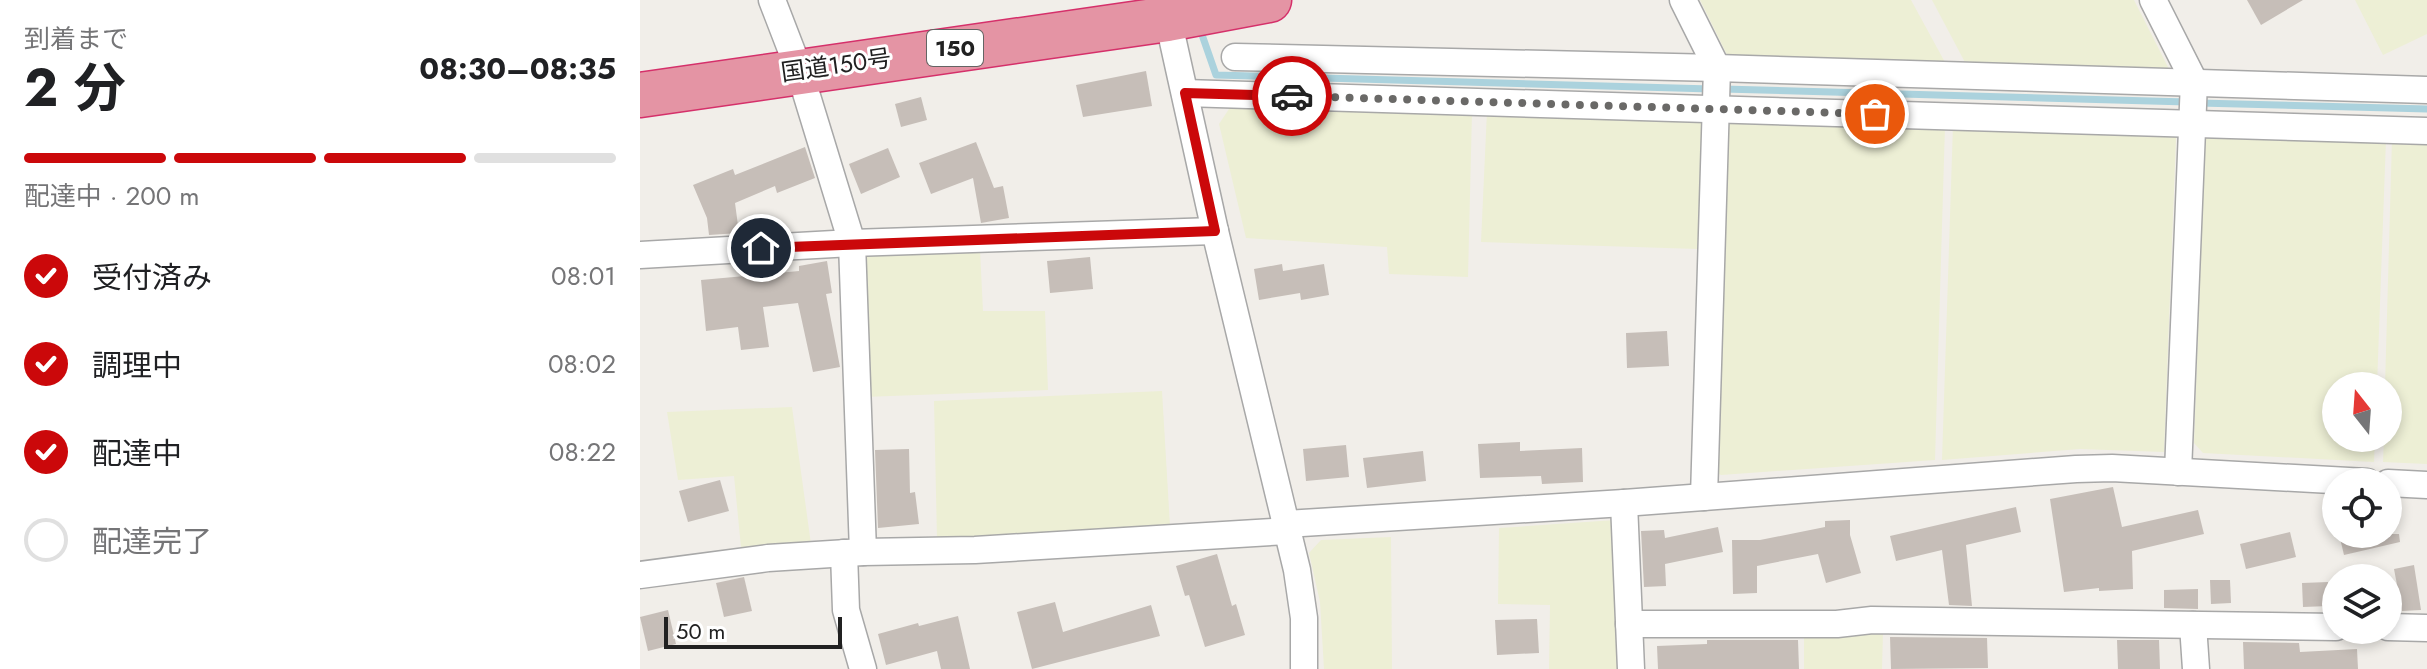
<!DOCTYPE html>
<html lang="ja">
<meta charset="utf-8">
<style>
body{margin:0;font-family:Jost,"Noto Sans JP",sans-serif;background:#f2f2f2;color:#202124;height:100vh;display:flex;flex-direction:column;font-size:30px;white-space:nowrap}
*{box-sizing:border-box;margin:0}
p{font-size:26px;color:#757577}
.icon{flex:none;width:44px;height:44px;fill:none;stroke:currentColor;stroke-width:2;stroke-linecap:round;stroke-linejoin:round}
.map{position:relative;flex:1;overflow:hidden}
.details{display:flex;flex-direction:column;background:#fff;width:640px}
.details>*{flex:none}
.needle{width:52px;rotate:343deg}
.tools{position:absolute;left:1682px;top:372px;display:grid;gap:16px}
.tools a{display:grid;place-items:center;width:80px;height:80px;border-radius:50%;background:#fff;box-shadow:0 4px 12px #0003;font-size:40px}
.scale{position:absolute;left:24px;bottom:20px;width:178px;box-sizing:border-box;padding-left:8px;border:4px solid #212121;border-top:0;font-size:22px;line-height:28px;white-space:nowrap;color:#212121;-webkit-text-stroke:6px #fff;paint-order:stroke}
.pin{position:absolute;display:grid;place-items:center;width:68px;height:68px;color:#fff;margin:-34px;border:4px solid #fff;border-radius:50%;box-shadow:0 2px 8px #0007}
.courier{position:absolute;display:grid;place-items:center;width:80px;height:80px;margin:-40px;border:6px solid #cb080a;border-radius:50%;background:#fff;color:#222;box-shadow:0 2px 10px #0007}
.overview em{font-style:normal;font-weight:700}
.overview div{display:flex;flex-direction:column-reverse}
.overview{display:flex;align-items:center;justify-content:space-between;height:136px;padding:0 24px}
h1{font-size:52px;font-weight:700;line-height:60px}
.bar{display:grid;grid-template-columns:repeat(4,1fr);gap:12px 8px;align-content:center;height:96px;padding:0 24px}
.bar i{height:10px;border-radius:6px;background:#e0e0e0}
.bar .current{background:#cb080a}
.bar p{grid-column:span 4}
ol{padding:0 24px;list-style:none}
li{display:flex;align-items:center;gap:24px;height:88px}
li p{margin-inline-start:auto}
li .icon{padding:8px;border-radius:50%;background:#cb080a;color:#fff;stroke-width:4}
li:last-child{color:#757577}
li i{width:44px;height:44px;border:4px solid #e0e0e0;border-radius:50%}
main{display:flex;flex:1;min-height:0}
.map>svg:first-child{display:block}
.farmland{fill:#edefd5}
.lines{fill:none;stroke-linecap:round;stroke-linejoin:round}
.stream{stroke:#abd2dd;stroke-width:7}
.building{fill:#c6beb8}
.street-casing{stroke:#a8a8a8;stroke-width:29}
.highway-casing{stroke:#d5306a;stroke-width:47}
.street{stroke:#fff;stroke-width:26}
.highway{stroke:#e494a4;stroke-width:44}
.done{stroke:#6a6967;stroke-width:8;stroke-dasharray:0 14.4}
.route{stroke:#cb080a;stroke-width:10}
.labels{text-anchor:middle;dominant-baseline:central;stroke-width:6;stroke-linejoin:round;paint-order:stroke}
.shield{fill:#fff;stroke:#646464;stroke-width:2}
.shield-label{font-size:22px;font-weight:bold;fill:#212121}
.street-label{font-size:24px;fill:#212121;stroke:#fff}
</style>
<main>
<section class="details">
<div class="overview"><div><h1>2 分</h1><p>到着まで</p></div><em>08:30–08:35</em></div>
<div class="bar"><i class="current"></i><i class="current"></i><i class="current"></i><i></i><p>配達中 · 200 m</p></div>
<ol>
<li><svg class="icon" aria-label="check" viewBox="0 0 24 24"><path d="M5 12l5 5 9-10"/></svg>受付済み<p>08:01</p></li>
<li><svg class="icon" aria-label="check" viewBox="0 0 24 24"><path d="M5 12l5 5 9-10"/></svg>調理中<p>08:02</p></li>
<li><svg class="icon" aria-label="check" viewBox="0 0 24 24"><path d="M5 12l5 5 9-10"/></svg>配達中<p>08:22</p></li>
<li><i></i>配達完了</li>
</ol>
</section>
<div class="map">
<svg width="1787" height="669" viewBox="0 0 1787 669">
<rect width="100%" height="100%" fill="#f1eee9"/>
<g class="farmland">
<polygon points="1060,0 1271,0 1307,66 1090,61"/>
<polygon points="1292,0 1494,0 1532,75 1328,68"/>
<polygon points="1715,0 1787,0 1787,34 1743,55"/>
<polygon points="591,106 832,112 828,277 749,274 747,247 606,238 579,124"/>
<polygon points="847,111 1055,116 1063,123 1058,249 841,242"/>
<polygon points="1091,117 1305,126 1295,460 1081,475 1073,471 1084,123"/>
<polygon points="1313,125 1532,131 1536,138 1524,452 1440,449 1302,460"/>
<polygon points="1569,132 1746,139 1737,386 1696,386 1696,438 1735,438 1734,462 1563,453 1554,443 1565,139"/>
<polygon points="1752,139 1787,140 1787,464 1743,462 1744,438 1748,438 1748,386 1745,386"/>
<polygon points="223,250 340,250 343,311 405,311 408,390 224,397"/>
<polygon points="522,391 530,526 297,539 294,401"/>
<polygon points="152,407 171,544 101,547 94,476 38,480 27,412"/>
<polygon points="975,520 983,669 909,669 910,605 858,604 859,528"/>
<polygon points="751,537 752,669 684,669 680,602 669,553 681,540"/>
<polygon points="1243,632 1242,669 1164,669 1164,634"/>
</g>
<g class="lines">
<g class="stream">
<polyline points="560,29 576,75 1071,89"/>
<polyline points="1083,89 1547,102"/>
<polyline points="1559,103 1787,109"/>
</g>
</g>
<g class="building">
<polygon points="1607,0 1663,0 1621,25"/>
<polygon points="506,71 512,106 443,117 436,85"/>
<polygon points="281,97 287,120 261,127 255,104"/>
<polygon points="336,142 354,188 363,186 369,218 341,223 333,178 291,194 279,163"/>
<polygon points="165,147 175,178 137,193 135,186 95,203 99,233 69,235 67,218 53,185 93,169 95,175"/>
<polygon points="248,148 260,177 221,194 209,164"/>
<polygon points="450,257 453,289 410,293 407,261"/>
<polygon points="187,261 192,293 186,294 200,367 173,372 158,303 123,307 129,347 101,350 98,327 66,331 61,280 159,271 159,266"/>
<polygon points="642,264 643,271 684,264 689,295 661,300 660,293 619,300 614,269"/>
<polygon points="1027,331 1029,366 987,368 986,333"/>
<polygon points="880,442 880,451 942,448 943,482 902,484 901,476 840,478 838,444"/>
<polygon points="706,445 709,477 666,481 663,449"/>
<polygon points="269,449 270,493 275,492 279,524 238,528 235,450"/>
<polygon points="783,451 786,481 727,488 723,458"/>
<polygon points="80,480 89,511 48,522 39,491"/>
<polygon points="1473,487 1482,527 1558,510 1564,534 1492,551 1493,589 1459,591 1459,588 1424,592 1410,499"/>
<polygon points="1376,507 1381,532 1326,545 1332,606 1309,605 1302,550 1256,561 1250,536"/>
<polygon points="1210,520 1210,535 1221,573 1186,583 1178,554 1117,566 1117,593 1093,594 1092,540 1120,540 1185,527 1185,521"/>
<polygon points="1078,527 1083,552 1025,564 1026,586 1004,587 1001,531 1024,530 1025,538"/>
<polygon points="1650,532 1656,557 1606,569 1600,544"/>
<polygon points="1699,534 1759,534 1760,542 1704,555"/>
<polygon points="577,554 592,606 596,604 605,635 565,647 549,595 545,596 536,566"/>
<polygon points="1774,565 1781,610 1762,611 1754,569"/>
<polygon points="104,577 112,611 84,617 76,583"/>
<polygon points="1570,580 1590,580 1591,603 1571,604"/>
<polygon points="1688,582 1689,606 1663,607 1662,583"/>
<polygon points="1558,589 1558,609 1524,608 1524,590"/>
<polygon points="415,602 423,632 511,605 520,636 392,669 377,612"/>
<polygon points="28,610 36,644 8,651 0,617"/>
<polygon points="318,616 330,669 301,669 297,651 246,665 238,634 278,623 279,626"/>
<polygon points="897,619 899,653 857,655 855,620"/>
<polygon points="1250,637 1347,638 1348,668 1251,669"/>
<polygon points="1067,640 1158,640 1159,669 1018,669 1017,646 1067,644"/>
<polygon points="1477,640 1519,640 1520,669 1478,669"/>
<polygon points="1603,642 1659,643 1660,652 1717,649 1718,669 1604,669"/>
</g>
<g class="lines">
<defs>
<g id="street">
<polyline points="132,0 159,70 212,243 223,552"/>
<polyline points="1043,0 1077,68 1064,497"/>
<polyline points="1513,0 1554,81 1538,472"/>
<polyline points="528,19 575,231 657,570 664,618 664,669"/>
<polyline points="595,57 1077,68 1787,90"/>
<polyline points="545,93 1787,131"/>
<polyline points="0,255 212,243 575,231"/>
<polyline points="1748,483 1787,485"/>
<polyline points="984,503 991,669"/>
<polyline points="646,524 984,503 1436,469 1472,468 1727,482"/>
<polyline points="204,553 206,610 223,669"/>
<polyline points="0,575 128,558 223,552 335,550 647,531"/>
<polyline points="989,624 1197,624 1232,620 1696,627"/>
<polyline points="1553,625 1556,669"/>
<polyline points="1748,627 1787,628"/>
</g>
<polyline id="highway" points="0,95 528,19 629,0"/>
</defs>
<use href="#street" class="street-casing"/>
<use href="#highway" class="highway-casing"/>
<use href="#street" class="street"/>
<use href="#highway" class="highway"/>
</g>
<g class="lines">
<polyline class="done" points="652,96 1235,114"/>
<polyline class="route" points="121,248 575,231 545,93 652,96"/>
</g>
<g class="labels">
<rect class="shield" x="287" y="30" width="56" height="36" rx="6"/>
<g class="shield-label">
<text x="315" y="48">150</text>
</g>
<g class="street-label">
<text transform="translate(196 65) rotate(-8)">国道150号</text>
</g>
</g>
</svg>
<div class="tools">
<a><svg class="needle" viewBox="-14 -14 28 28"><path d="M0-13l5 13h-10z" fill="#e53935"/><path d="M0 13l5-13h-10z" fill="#757577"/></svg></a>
<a><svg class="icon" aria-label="locate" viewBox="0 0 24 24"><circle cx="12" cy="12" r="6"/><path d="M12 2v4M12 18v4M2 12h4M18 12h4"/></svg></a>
<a><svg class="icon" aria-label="layers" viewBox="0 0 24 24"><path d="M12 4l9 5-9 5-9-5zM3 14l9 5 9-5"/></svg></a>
</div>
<div class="scale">50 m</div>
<div class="pin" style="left:1235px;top:114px;background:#ea580c"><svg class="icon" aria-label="bag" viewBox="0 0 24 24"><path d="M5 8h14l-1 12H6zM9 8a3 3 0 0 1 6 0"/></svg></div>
<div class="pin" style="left:121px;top:248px;background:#1f2937"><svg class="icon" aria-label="home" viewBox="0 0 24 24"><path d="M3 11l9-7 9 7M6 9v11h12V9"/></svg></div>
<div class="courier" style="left:652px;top:96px"><svg class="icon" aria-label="car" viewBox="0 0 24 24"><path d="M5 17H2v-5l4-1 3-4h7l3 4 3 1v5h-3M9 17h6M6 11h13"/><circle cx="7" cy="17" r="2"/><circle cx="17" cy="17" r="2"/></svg></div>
</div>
</main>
